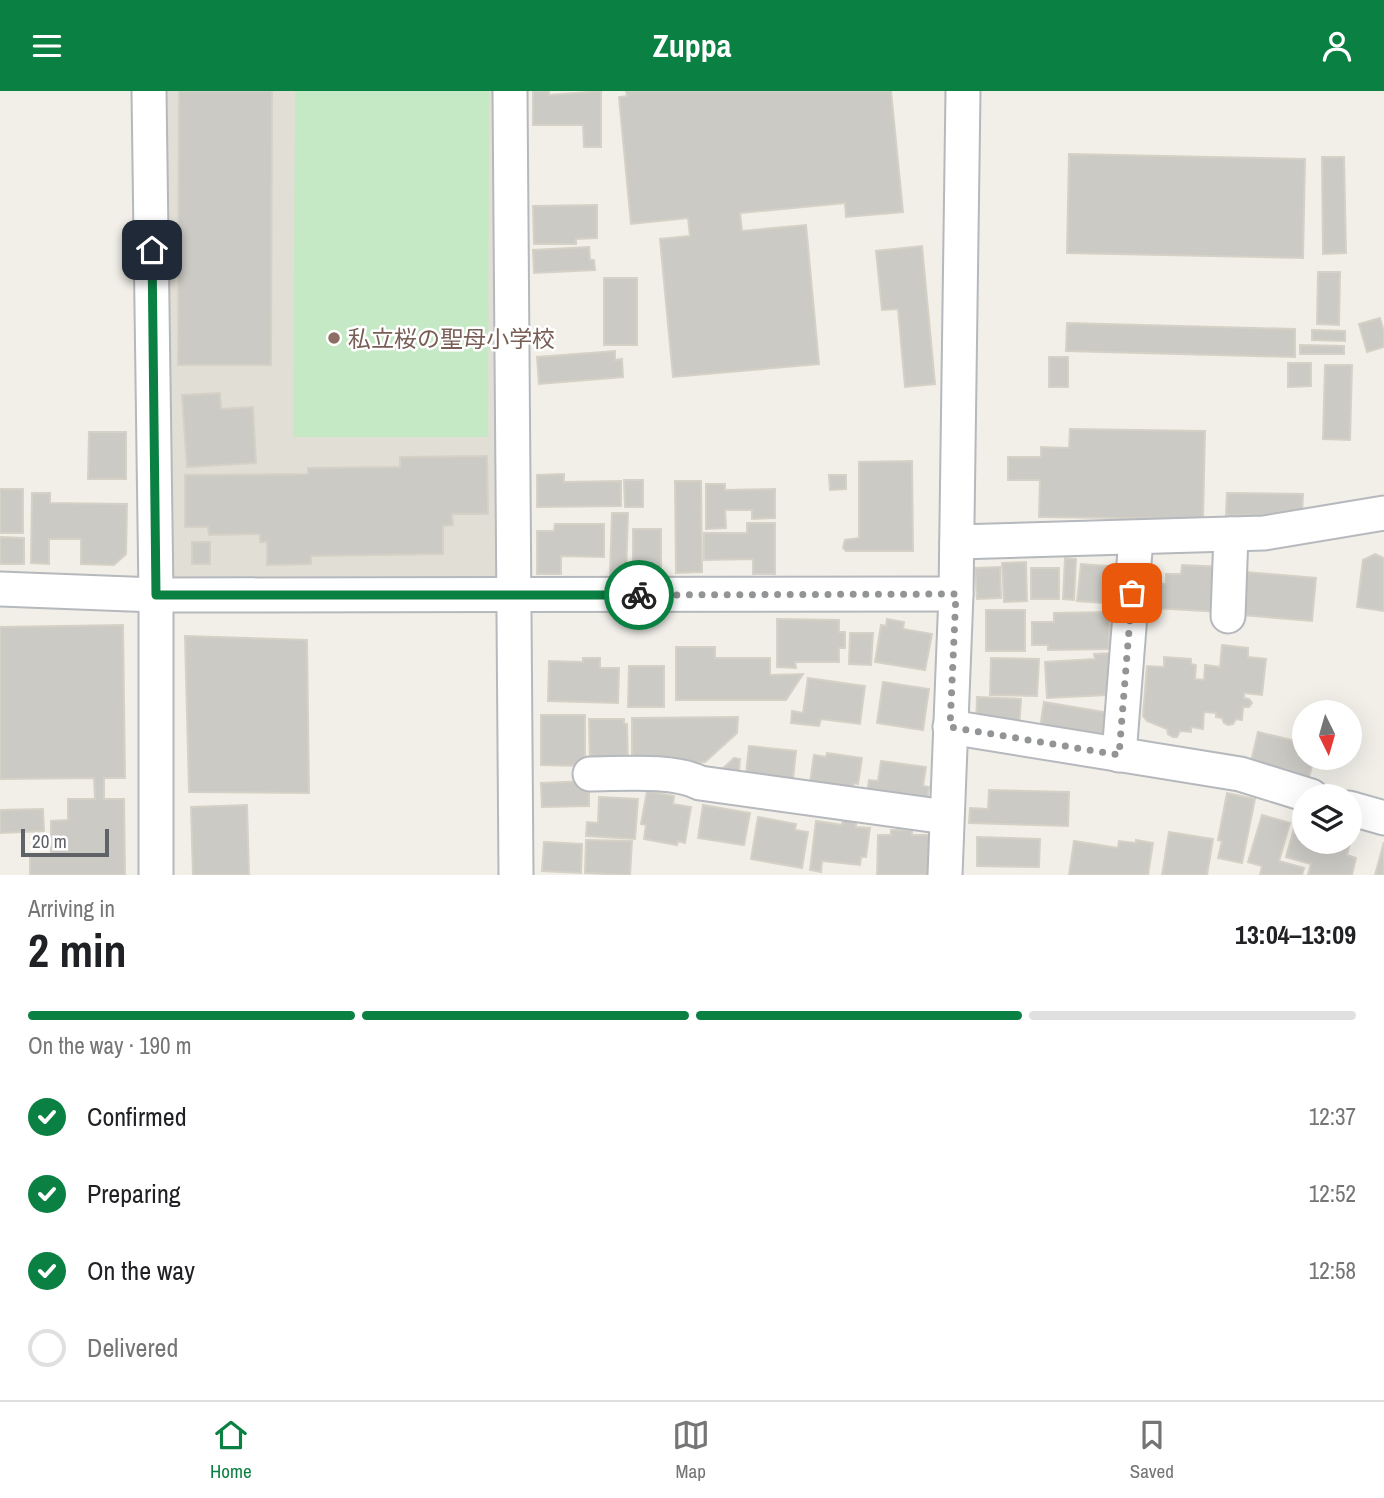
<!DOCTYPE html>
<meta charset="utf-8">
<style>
body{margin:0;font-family:"Archivo Narrow","Noto Sans JP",sans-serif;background:#f2f2f2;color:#202124;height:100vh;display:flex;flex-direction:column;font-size:26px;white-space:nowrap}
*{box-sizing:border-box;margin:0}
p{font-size:23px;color:#757577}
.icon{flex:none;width:38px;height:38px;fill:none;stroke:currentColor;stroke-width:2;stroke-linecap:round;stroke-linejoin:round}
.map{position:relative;height:784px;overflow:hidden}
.panel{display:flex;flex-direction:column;background:#fff;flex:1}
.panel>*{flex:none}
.needle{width:46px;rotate:175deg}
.buttons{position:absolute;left:1292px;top:609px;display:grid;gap:14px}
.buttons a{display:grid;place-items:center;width:70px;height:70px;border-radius:50%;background:#fff;box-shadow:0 7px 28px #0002;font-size:35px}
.scale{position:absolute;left:21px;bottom:18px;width:88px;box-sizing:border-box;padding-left:7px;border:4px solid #5f6368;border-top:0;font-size:19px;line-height:24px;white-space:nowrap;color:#5f6368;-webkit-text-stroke:5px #fff;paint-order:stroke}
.pin{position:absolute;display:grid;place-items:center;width:60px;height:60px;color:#fff;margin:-30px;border-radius:14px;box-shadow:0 4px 10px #0006}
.courier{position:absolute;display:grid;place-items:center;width:70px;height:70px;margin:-35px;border:5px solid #0b8043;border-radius:50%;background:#fff;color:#222;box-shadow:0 2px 9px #0007}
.head em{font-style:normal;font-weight:700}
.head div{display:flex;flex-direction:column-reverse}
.head{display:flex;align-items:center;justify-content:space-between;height:119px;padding:0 28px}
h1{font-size:46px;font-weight:700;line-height:52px}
.bar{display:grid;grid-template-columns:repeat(4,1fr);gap:10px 7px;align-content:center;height:84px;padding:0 28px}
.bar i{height:9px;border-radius:5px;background:#e0e0e0}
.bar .selected{background:#0b8043}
.bar p{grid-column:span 4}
ol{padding:0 28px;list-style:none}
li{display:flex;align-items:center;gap:21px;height:77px}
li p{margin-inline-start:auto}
li .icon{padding:7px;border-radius:50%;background:#0b8043;color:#fff;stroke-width:4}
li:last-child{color:#757577}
li i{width:38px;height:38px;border:4px solid #e0e0e0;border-radius:50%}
header{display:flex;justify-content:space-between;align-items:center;height:91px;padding:0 28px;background:#0b8043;color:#fff;font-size:32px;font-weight:700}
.tabs{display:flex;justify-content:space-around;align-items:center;height:98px;border-top:2px solid #e0e0e0;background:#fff;font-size:19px;color:#757577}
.tabs a{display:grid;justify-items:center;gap:4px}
.tabs .selected{color:#0b8043}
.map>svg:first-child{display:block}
.education{fill:#e1ded6}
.green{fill:#c5e8c5}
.building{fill:#cccac5;stroke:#d6d1c6;stroke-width:2}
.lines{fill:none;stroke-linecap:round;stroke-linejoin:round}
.minor-casing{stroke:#b5b8bc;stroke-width:37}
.minor{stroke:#fff;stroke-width:33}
.done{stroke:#929495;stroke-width:7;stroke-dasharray:0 12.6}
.route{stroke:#0b8043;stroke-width:9}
.education-dot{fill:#8d6e63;stroke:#fff;stroke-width:2.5}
.labels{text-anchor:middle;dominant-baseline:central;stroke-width:5;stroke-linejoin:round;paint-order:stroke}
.education-label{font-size:23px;fill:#785e54;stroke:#fff;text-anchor:start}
</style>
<header><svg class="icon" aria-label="menu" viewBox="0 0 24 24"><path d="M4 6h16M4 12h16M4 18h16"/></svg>Zuppa<svg class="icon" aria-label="person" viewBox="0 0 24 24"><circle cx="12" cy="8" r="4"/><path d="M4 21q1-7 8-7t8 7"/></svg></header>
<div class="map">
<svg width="1384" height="784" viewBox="0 0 1384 784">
<rect width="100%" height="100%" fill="#f1efe8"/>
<polygon class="education" points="167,0 498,0 505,497 166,493"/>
<polygon class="green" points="295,0 489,0 488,346 293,346"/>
<g class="building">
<polygon points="179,0 272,0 271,274 178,274"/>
<polygon points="533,0 549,0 549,4 601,0 601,56 584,56 583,34 533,34"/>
<polygon points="626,0 891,0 903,121 846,126 845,112 740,122 742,140 806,134 819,273 673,286 660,148 690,145 688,127 631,133 619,6 627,5"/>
<polygon points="1069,63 1305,68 1303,167 1067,162"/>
<polygon points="1322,66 1344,66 1346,162 1323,163"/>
<polygon points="597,114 597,147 576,148 576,153 534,153 533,115"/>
<polygon points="922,155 935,293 905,296 898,218 882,219 876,160"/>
<polygon points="589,156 590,169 594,169 595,179 534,182 533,159"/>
<polygon points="1318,181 1340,181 1339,234 1317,233"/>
<rect x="604" y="187" width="33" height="67"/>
<polygon points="1380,227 1384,241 1384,256 1367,261 1359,233"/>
<polygon points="1067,232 1295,238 1295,266 1066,260"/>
<polygon points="1312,239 1345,240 1345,250 1312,249"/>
<polygon points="1300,254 1344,255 1344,263 1300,263"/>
<polygon points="615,260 615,269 622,268 623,286 539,293 537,266"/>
<rect x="1049" y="266" width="19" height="30"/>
<polygon points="1288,272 1311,272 1311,295 1288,296"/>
<polygon points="1325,274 1352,274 1350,349 1323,348"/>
<polygon points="220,302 221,318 253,316 256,372 187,376 182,304"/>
<polygon points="1070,338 1205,340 1203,428 1039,426 1040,389 1008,389 1008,366 1041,366 1041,356 1069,357"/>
<polygon points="89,341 126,341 126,388 88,388"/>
<polygon points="487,365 488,423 452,423 453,434 443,435 443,463 311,465 311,473 267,474 267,451 260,451 260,443 209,444 208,436 185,436 185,384 308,383 308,377 400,376 400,366"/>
<polygon points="912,370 913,460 846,460 843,457 845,449 859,447 859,371"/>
<polygon points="564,383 564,391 621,390 621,415 537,416 537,384"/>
<polygon points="829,384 846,384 846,398 830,399"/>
<polygon points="624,389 643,389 643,416 625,416"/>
<polygon points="675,390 701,390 702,481 676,482"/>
<polygon points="706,393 725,393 725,399 775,398 775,427 752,428 752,419 725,419 726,437 706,438"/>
<rect x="0" y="398" width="23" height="44"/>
<polygon points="32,402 50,402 50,412 127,413 126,463 114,474 81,473 81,448 49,448 49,473 31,472"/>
<polygon points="1227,402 1303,403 1302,425 1226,424"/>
<polygon points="612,422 628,422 626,484 610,483"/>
<polygon points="747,432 775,432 775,483 753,483 753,468 704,469 704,442 747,442"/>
<polygon points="555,433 604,433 604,466 561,465 561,483 537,483 537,440 554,440"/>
<rect x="633" y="438" width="28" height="44"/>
<polygon points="0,446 24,447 24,473 0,473"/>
<rect x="192" y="451" width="18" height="22"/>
<polygon points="1375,463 1384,467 1384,520 1357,516 1363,469"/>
<polygon points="1065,467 1076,468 1074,509 1063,508"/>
<polygon points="1026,471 1027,510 1004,511 1002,472"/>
<polygon points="1081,473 1120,476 1117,513 1077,510"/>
<polygon points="1182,474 1225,476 1222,521 1153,517 1155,492 1166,493 1166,483 1181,483"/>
<polygon points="1000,476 1001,507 977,508 975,477"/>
<rect x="1031" y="477" width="28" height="31"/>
<polygon points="1246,481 1316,487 1312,530 1242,524"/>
<rect x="986" y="519" width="39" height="41"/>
<polygon points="1109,521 1109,558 1048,559 1048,554 1032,554 1032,531 1054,531 1054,522"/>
<polygon points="777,528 839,529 839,541 845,541 845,557 839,557 839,571 795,571 796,577 777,576"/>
<polygon points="887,528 904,531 903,538 932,543 925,579 875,571 881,534 886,535"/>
<polygon points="123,534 125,687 104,687 104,708 124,708 125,784 30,784 30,765 51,765 51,730 68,729 68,708 95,708 94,687 0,688 0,536"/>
<polygon points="850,542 873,542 871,574 849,573"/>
<polygon points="185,545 307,549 309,702 189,701"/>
<polygon points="1222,554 1248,557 1248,566 1266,568 1262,604 1244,602 1244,607 1249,608 1252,612 1249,616 1243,616 1242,629 1236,628 1233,633 1228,634 1224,632 1222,627 1216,626 1216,622 1204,621 1203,638 1191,636 1191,641 1180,640 1177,646 1173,646 1168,643 1167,638 1147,630 1143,625 1147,575 1164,576 1164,566 1191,568 1191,573 1196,574 1195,588 1204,589 1205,574 1220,576"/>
<polygon points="676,556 715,556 715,567 770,567 770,584 803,583 786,609 676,609"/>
<polygon points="1115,562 1113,591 1107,591 1107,604 1047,607 1045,571 1095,568 1094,563"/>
<polygon points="583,567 600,567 600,577 619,577 618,612 548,610 549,570 583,571"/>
<polygon points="991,567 1039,568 1037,605 990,604"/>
<polygon points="629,575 664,575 664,616 628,616"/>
<polygon points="808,587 865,595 860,633 821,628 819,635 791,632 792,620 803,622"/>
<polygon points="883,591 929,598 923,639 877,632"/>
<polygon points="977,606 1021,608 1019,637 976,635"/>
<polygon points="1044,611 1110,622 1104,654 1039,644"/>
<polygon points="541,624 585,624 585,675 541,674"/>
<polygon points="738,626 737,642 705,671 632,671 632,627"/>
<polygon points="589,628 624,628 624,633 627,633 628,673 590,673"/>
<polygon points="1258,641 1304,652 1304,669 1313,671 1307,694 1249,679"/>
<polygon points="749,655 796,660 792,697 745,692"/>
<polygon points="827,662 862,667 858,693 854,692 853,698 809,698 814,664 826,666"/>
<polygon points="734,667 740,668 738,691 718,682"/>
<polygon points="881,670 926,676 923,695 929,696 927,711 866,709 869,689 878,690"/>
<polygon points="589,690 589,715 542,716 541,692"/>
<polygon points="989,699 1069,701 1068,735 969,732 970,717 988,718"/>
<polygon points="647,700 674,705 673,713 691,716 685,752 678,750 677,754 644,748 646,734 641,733"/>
<polygon points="1227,702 1255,708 1242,772 1218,767 1222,750 1218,749"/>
<polygon points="599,706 638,708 635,748 586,745 587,731 598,732"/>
<polygon points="247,714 249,784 193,784 191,716"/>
<polygon points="703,714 750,722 744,754 698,747"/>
<polygon points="1300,716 1304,717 1304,751 1350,752 1347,764 1356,767 1352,784 1308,784 1311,773 1286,766"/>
<polygon points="43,718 44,740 0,742 0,719"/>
<polygon points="1262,724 1290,732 1279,770 1304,777 1302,784 1260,784 1262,775 1248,771"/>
<polygon points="758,726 796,733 795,739 808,741 802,777 751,768"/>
<polygon points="843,727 856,728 856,736 870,737 866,766 861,766 860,774 822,770 821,781 810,779 816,730 842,734"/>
<polygon points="891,739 912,739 912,744 930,744 929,784 877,784 878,744 891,744"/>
<polygon points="1169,741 1213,748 1207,784 1162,784"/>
<polygon points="977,746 1040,748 1039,776 977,775"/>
<polygon points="586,749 632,750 630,784 585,782"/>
<polygon points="1136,749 1153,752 1148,784 1069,784 1074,750 1118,757 1119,750 1136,752"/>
<polygon points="544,751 582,753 581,782 542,780"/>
<polygon points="1384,751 1384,784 1375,784"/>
</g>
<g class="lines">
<defs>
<g id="minor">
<polyline points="149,0 156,504 156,784"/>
<polyline points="510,0 516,784"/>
<polyline points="957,451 1264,442 1384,422"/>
<polyline points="0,498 156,504 956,503"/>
<polyline points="1228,525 1231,443"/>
<polyline points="950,636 1240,683 1311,705"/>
<polyline points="1119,664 1136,447"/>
<path d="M590,683C621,683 673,678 700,692L946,726"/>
<polyline points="1349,717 1384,727"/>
<polyline points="945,784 956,503 963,0"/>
</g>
</defs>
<use href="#minor" class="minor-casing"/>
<use href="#minor" class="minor"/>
</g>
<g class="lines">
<polyline class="done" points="639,504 956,503 950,636 1119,664 1132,502"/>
<polyline class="route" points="152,159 156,504 639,504"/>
</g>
<circle class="education-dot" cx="334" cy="247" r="7"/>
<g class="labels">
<g class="education-label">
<text x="348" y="247">私立桜の聖母小学校</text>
</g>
</g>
</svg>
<div class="buttons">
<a><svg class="needle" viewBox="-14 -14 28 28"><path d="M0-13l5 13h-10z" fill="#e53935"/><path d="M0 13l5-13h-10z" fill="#757577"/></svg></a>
<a><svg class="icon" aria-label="layers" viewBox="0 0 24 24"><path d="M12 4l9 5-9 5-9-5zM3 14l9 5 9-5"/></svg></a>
</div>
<div class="scale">20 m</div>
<div class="pin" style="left:1132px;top:502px;background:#ea580c"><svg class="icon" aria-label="bag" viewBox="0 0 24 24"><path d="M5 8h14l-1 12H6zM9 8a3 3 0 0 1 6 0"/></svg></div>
<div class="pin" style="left:152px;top:159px;background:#1f2937"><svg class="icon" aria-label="home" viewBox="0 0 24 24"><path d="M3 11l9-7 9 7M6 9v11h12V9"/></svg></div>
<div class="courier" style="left:639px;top:504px"><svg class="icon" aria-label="bike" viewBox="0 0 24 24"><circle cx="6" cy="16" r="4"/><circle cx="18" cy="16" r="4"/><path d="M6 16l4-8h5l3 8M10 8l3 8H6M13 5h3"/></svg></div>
</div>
<section class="panel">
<div class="head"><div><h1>2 min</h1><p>Arriving in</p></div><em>13:04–13:09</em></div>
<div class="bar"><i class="selected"></i><i class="selected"></i><i class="selected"></i><i></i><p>On the way · 190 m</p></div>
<ol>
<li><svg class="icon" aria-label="check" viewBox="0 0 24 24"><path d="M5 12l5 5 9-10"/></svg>Confirmed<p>12:37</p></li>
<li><svg class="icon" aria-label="check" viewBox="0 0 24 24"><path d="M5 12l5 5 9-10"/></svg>Preparing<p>12:52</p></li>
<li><svg class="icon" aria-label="check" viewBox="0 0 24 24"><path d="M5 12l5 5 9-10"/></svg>On the way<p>12:58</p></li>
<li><i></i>Delivered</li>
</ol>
</section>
<nav class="tabs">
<a class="selected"><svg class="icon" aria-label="home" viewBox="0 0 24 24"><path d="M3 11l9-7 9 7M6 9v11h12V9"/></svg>Home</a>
<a><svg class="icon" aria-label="map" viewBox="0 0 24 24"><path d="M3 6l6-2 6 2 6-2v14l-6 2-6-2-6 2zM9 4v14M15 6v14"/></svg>Map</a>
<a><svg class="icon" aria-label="saved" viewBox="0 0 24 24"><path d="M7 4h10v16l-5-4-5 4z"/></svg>Saved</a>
</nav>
